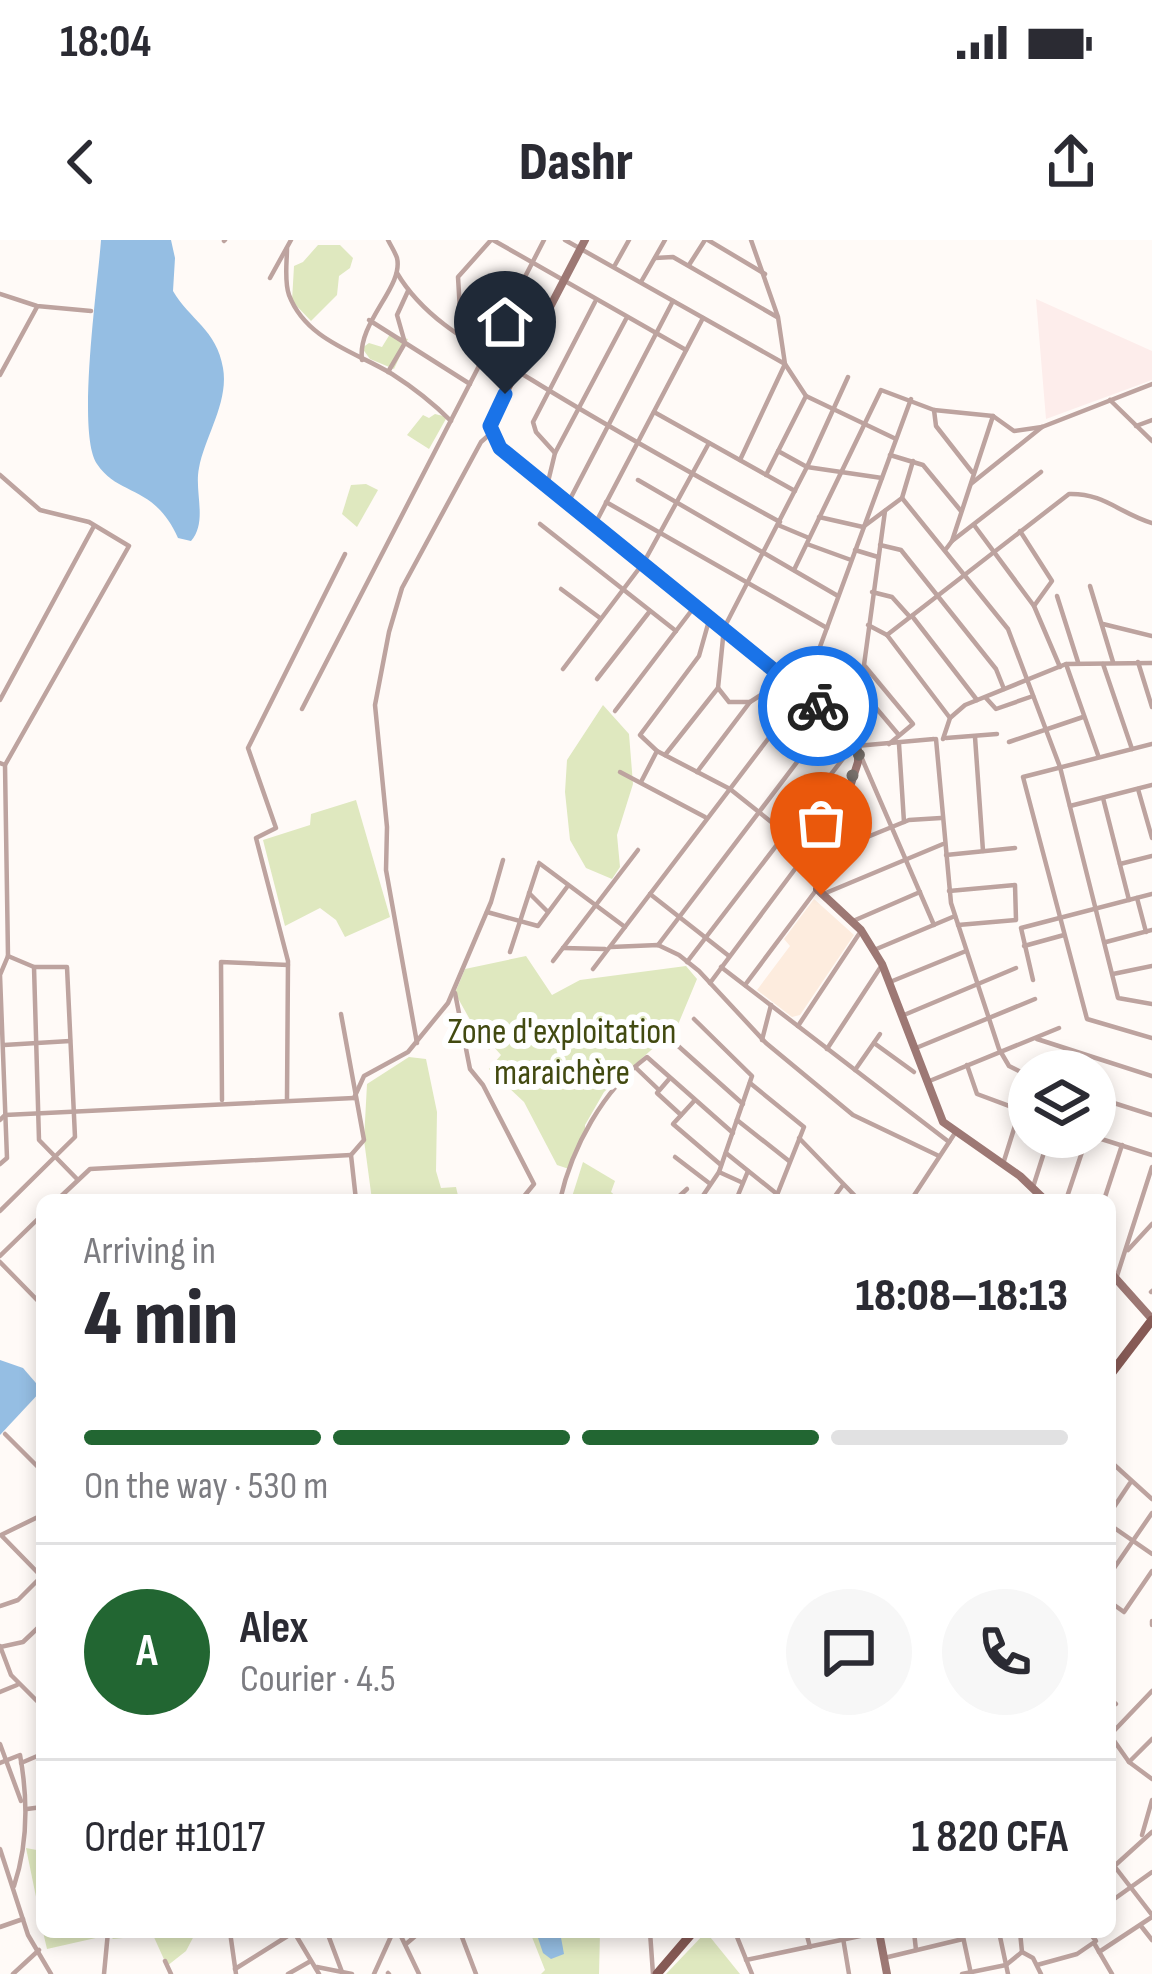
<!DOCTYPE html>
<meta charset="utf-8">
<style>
body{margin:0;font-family:"Sofia Sans Condensed",sans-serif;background:#f7f7f7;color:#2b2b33;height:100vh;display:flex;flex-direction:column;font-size:45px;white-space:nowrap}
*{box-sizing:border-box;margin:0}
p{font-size:39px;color:#7c7c81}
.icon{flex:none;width:66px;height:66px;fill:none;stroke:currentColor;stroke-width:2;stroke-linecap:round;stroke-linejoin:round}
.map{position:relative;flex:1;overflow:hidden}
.panel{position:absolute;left:36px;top:954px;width:1080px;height:744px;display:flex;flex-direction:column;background:#fff;border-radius:18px;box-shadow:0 6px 18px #0003}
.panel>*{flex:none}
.fabs{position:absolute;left:1008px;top:810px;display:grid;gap:24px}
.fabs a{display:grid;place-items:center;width:108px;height:108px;border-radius:50%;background:#fff;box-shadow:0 6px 18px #0003;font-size:60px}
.pin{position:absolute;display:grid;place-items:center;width:102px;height:102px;color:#fff;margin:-123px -51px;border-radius:50% 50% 50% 0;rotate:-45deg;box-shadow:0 0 12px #0007}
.pin .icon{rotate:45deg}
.courier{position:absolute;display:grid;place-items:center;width:120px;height:120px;margin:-60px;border:9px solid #1a73e8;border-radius:50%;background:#fff;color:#222;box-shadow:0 3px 15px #0007}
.summary em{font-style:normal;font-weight:800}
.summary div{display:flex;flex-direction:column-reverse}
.summary{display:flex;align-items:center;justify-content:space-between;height:204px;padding:0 48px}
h1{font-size:78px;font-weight:800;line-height:90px}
.bar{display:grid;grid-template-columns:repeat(4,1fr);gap:18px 12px;align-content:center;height:144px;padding:0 48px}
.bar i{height:15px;border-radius:9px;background:#e1e1e2}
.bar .active{background:#226632}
.bar p{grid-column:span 4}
.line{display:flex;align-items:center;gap:30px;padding:0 48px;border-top:3px solid #e1e1e2}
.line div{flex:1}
.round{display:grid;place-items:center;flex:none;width:126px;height:126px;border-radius:63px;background:#f7f7f7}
.status{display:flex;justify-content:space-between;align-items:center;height:84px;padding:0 60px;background:#fff;direction:ltr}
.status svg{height:33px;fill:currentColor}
header{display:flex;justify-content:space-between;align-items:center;height:156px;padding:0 48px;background:#fff;font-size:54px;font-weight:800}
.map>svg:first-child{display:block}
.built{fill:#fdecde}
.industrial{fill:#fdedeb}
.green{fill:#dfe8bf}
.water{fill:#95bee3}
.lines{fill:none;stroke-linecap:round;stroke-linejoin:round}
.street{stroke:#bda39f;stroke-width:4.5}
.secondary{stroke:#9d7874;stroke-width:8}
.primary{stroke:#865a55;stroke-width:9}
.done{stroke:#7a736e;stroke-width:12;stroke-dasharray:0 21.6}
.route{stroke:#1a73e8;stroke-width:15}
.labels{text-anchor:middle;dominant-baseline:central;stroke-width:12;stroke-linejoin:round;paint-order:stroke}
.park-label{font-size:36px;fill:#424a11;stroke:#fff}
</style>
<div class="status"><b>18:04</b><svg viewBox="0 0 49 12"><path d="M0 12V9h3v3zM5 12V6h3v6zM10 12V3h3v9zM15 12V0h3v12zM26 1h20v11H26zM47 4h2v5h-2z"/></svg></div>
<header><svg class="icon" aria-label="back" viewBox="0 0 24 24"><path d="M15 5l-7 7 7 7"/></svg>Dashr<svg class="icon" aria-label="share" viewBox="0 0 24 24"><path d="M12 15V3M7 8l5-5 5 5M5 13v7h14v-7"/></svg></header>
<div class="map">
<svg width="1152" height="1734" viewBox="0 0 1152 1734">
<rect width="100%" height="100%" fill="#fffaf7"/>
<polygon class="built" points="814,659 854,695 800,775 792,777 757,750 790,706 784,699"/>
<polygon class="industrial" points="1036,59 1152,111 1152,140 1046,179"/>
<g class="green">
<polygon points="318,5 340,5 353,18 350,28 339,36 337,55 311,81 292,61 294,26 303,22"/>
<polygon points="390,94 408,99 394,129 370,119 362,108 369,103 382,107"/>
<polygon points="435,174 447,177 429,209 407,195 423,175 429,178"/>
<polygon points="366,244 378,250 357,287 342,274 351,245"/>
<polygon points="603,465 629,494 633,544 617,595 620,627 612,639 586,628 570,600 565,552 567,520"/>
<polygon points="356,560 390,677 345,697 336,680 320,668 285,686 263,600 310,585 311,574"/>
<path d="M526,716L552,755L580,740L686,726L697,739L677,787L604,852L585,885V895L569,929L557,925L524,862L489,829L501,815L493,806L489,810C476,792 466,772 455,753L465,729Z"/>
<polygon points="409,817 426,819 437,872 436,931 441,948 456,947 459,960 372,960 364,900 367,844"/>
<polygon points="583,922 615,941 611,952 620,960 571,960"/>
<polygon points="26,1608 42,1611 42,1686"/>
<polygon points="43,1692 196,1692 186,1711 167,1726 153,1695 113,1699 109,1695 47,1709"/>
<polygon points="530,1692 600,1692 599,1734 541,1734 545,1730"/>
<polygon points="706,1692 740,1734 666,1734"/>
</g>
<g class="water">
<path d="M101,0H171L175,18L173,51C189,79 217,90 223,128C229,162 205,196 199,228C194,252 208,281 191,301L178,298C154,244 119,257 97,224C76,193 98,44 101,0Z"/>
<polygon points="0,1120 23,1128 42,1150 0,1195"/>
<polygon points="536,1692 560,1692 564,1714 551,1719 543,1713"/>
</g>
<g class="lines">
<g class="street">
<polyline points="493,0 686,110"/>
<polyline points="565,0 785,124 806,156 766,235"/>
<polyline points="708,0 765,34"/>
<polyline points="224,1 225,0"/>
<path d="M287,8C287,22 284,41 289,55C306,100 356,112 392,134C414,148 433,163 451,181"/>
<polyline points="655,18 673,17 777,77"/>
<polyline points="615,25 629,0"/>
<polyline points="689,25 705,0"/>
<path d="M397,33C427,84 484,110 532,140C613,190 696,236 780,282"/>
<polyline points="270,38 291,0"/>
<polyline points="641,42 665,0"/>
<polyline points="0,54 37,66 91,71"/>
<polyline points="369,80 470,144"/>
<polyline points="463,84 485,40"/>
<polyline points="461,87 458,37 491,0"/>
<path d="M362,120C357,82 404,47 397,18C395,12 391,6 388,0"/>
<polyline points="388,132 405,103 397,75 408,51"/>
<polyline points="0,135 37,67"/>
<polyline points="806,156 896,199"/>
<polyline points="1110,160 1152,201"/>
<polyline points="934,170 936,186 972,232"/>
<polyline points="654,172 795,251"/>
<polyline points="1136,186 1152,180"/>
<polyline points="778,211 807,227 882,238"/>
<polyline points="555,213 536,192 533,182 595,62"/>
<polyline points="890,215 923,225 961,271"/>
<polyline points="740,220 785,124 778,77 751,0"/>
<polyline points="0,235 40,270 89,282 129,306 5,525"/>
<polyline points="638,240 838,356"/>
<polyline points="972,243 1042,187"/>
<polyline points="547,246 555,213 626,79"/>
<polyline points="902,258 1008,389 1060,527 1118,758 1152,764"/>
<polyline points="606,262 827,388"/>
<polyline points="568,263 673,61"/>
<polyline points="885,271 864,425 913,484 889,504"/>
<polyline points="819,277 863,287 902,258 913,221"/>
<polyline points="540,284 676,391"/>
<polyline points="595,284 703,78"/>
<polyline points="778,285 809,298"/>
<polyline points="974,285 1034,366 1060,427"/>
<polyline points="1020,291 1052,341 1034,366"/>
<polyline points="952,301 1041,232"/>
<polyline points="807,304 851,320"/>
<polyline points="880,305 901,310 996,429 1004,449"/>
<polyline points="946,309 952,301 993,176"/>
<polyline points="855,310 878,317"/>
<polyline points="794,330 881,150 934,170 993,176 1014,191 1042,187 1152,144"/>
<polyline points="1090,346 1113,422"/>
<polyline points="561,349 600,378"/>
<polyline points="872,352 892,357 910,377"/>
<polyline points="1057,356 1078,422"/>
<polyline points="912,376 977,460"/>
<polyline points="710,377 699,416 640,495 657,511 730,549 824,624"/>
<polyline points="1103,384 1152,396"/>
<polyline points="868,385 887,395 950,478"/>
<path d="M887,395L1069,254C1104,253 1119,273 1152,283"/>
<polyline points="818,416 847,431"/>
<polyline points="1138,422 1152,467"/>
<polyline points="1066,424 1098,515"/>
<polyline points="1103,424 1132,509"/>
<polyline points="563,429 644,322 709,203"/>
<polyline points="773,432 764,453 785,476"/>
<polyline points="597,439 650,371"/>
<polyline points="718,448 729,462 750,462"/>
<polyline points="986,458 996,469 1033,456"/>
<polyline points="0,460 94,286"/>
<polyline points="871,462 898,494"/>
<polyline points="302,469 544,0"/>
<polyline points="615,471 695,366"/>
<polyline points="975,497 983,611"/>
<polyline points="946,498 997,494"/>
<polyline points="936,499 951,663 999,809 1009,826 1029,836"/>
<polyline points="943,499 950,478 965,465 1066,424 1152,423"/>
<polyline points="1009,502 1083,477"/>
<polyline points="899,504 904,582"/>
<polyline points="1152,504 1023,537 1087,779 1152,798"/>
<polyline points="856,506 934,499"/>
<polyline points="860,514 934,685"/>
<polyline points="665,515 718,448 724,388 807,227 848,137"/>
<polyline points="0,523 5,525 8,716 0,735 7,918 0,924"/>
<polyline points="620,532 705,577"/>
<polyline points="697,532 750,462 764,453"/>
<polyline points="641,542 657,511"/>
<polyline points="1138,549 1152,598"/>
<polyline points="1103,558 1129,660"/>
<polyline points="1070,566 1152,545"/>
<polyline points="833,611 909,580 941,578"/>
<polyline points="946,615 1015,608"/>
<polyline points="539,623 625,687"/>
<polyline points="1120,624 1152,616"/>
<polyline points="949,651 1015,645 1016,680 958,685"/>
<polyline points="529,653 548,672"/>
<polyline points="650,654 729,716"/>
<polyline points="821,655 943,604"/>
<polyline points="1137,658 1146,692"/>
<polyline points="487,672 538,686 567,647"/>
<polyline points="853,681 920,652"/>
<polyline points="1106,702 1152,690"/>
<polyline points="658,705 829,480"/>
<polyline points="1024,706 1064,695"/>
<polyline points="611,707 658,705 679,715 699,731 766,803 853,875 939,916"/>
<polyline points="563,708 605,709"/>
<polyline points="874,710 955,676"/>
<polyline points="510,712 538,626"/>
<polyline points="553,721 638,610"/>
<polyline points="687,722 855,503"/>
<polyline points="34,727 39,900 77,939"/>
<polyline points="721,727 949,902"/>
<polyline points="593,729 803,453 911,159"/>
<polyline points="1113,734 1152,726"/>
<polyline points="1033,740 1021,688 1152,654"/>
<polyline points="890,742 966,711"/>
<polyline points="710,743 807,613"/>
<polyline points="745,745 817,649"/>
<polyline points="455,753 470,829 483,845 534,944 521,960"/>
<polyline points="341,774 364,900 351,915 356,960"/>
<polyline points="904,775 1016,728"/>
<polyline points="694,779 752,836 719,932 700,960"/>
<polyline points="798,786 861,691"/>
<polyline points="667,796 743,864"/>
<polyline points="1037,799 1152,836"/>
<polyline points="762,800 771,765"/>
<polyline points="417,803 386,630 387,587 375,465 389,392 402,348 481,202 490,194"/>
<polyline points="874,803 914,832"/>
<polyline points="4,805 70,801"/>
<polyline points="916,808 1035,759"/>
<polyline points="827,809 880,728"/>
<polyline points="967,825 977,854 1020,870"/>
<polyline points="635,827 659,850"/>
<polyline points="855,830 880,794"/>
<polyline points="1070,831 1075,814"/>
<polyline points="670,838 657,853 681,875"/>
<polyline points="927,842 1059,788"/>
<polyline points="750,843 804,887 775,960"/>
<polyline points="1095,857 1152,875"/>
<polyline points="354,858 364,836 408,812 448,763 491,662 503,620"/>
<polyline points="287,859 288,721 256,598 276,588 248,508 345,314"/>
<polyline points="222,860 221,722 288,725"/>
<polyline points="695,860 673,884 721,925"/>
<polyline points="0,880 5,875 354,858"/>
<polyline points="737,880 789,921"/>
<polyline points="1095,897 1152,915"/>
<polyline points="799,898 859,960"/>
<polyline points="726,913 777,954"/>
<polyline points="675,917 709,943"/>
<polyline points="1003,924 1029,841"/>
<polyline points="719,932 741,942"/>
<polyline points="1033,947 1049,897"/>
<polyline points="57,960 90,929 351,915"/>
<path d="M560,960C572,907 603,850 647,817L733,893"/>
<polyline points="675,960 687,949"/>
<polyline points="736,960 748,931"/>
<polyline points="832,960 843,945"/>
<polyline points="911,960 955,893"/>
<polyline points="1066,960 1087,897"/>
<polyline points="1104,960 1122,905"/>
<polyline points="0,971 75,897 67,727 34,727 8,716"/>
<polyline points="1128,1010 1152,984"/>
<polyline points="0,1016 42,975"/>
<polyline points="0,1022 42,1065"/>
<polyline points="1116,1039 1152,927"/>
<polyline points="1151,1052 1152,1051"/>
<polyline points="5,1194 42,1231"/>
<polyline points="1110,1221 1152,1259"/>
<polyline points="1110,1273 1130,1243"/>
<polyline points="42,1275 1,1295 42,1337"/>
<polyline points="1110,1285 1152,1314"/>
<polyline points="1110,1334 1152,1273"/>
<polyline points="1110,1362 1124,1372 1152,1331"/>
<polyline points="0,1366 18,1360 42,1336"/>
<polyline points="1152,1381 1152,1385"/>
<polyline points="0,1406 11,1435 42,1466"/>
<polyline points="0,1407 23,1402 42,1384"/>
<polyline points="0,1452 17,1445"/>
<polyline points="1110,1458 1116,1464"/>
<polyline points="1110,1495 1129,1522 1152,1539"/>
<polyline points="1110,1495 1152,1451"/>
<polyline points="0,1504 21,1561"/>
<polyline points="1129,1522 1152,1499"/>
<path d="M0,1523L20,1515C28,1559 28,1604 14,1646"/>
<polyline points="21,1523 42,1514"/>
<polyline points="27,1569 42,1567"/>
<polyline points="1142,1595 1152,1560"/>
<polyline points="0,1609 28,1695 51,1734"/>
<polyline points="1115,1627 1152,1675"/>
<polyline points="1110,1630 1152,1592"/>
<polyline points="1110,1662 1152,1632"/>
<polyline points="1141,1686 1152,1700"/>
<polyline points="0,1687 23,1679"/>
<polyline points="230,1692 236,1734"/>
<polyline points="327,1692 342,1732"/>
<polyline points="399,1692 419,1734"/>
<polyline points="460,1692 476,1734"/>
<polyline points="650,1692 653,1734"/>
<polyline points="735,1692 752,1734"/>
<polyline points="806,1692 810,1707"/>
<polyline points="842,1692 849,1734"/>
<polyline points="914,1692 916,1710"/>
<polyline points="962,1692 971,1734"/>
<polyline points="999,1692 1008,1734"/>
<polyline points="1020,1692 1022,1712"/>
<polyline points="1094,1703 1112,1734"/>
<polyline points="406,1704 420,1692"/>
<polyline points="1022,1712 1033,1718 1041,1734"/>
<polyline points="1099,1712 1152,1677"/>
<polyline points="884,1718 963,1699"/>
<polyline points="746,1720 879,1692"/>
<polyline points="165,1721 171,1734"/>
<polyline points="1037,1725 1077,1714 1096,1701 1089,1692"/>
<polyline points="317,1727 352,1734"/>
<polyline points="235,1729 294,1692 319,1734"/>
<polyline points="388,1733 389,1734"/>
<polyline points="13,1734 39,1710"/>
<polyline points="104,1734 108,1692"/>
<polyline points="288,1734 309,1722"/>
<polyline points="374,1734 393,1692"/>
<polyline points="962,1734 1006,1725 1022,1712"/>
</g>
<g class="secondary">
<polyline points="585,0 492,178 490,194 518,224 644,322 851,497 858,510 858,522 817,649 861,690 882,724 943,882 1020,936 1045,960"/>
<polyline points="1110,1032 1152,1079"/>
<polyline points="879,1692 887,1734"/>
</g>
<g class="primary">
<polyline points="1110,1135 1152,1080"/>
<polyline points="657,1734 693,1692"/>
</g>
</g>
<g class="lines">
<polyline class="done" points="818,466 851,497 859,515 818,643 821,655"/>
<polyline class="route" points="505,154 490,186 500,208 818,466"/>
</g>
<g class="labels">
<g class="park-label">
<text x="562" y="792">Zone d'exploitation<tspan x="562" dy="41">maraichère</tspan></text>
</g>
</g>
</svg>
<div class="fabs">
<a><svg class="icon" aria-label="layers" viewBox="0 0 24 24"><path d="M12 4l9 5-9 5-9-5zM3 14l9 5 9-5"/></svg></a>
</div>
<div class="pin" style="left:821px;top:655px;background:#ea580c"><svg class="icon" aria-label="bag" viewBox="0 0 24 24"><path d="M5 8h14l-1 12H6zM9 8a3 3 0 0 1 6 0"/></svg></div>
<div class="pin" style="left:505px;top:154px;background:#1f2937"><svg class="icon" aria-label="home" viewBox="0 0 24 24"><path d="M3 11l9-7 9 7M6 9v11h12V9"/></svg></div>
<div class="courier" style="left:818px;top:466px"><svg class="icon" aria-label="bike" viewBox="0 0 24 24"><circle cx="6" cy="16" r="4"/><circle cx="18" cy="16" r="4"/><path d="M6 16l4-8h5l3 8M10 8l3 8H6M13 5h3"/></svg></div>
<section class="panel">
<div class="summary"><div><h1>4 min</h1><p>Arriving in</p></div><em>18:08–18:13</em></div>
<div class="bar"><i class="active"></i><i class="active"></i><i class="active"></i><i></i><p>On the way · 530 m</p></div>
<div class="line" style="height:216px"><b class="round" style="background:#226632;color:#fff">A</b><div><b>Alex</b><p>Courier · 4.5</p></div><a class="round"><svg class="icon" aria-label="chat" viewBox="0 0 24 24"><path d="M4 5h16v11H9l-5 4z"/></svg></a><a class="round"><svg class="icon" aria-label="phone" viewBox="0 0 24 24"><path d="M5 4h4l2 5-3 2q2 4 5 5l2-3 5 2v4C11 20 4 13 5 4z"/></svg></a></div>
<div class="line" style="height:156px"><div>Order #1017</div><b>1 820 CFA</b></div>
</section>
</div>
